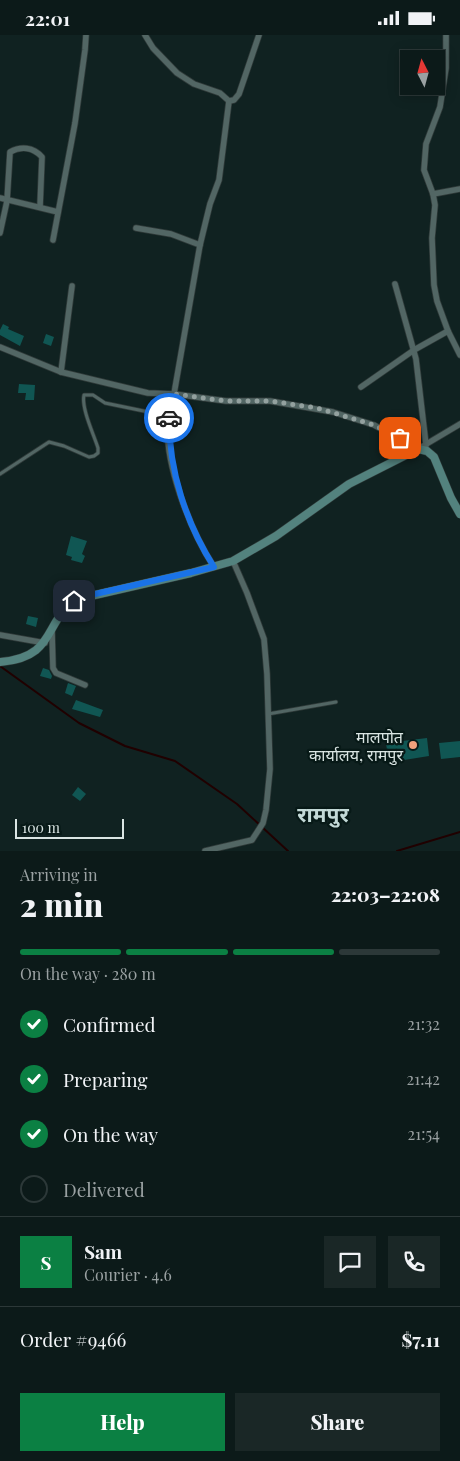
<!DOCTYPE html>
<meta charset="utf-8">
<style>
body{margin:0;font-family:"Playfair Display","Noto Sans Devanagari",serif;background:#1a2726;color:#f1f3f6;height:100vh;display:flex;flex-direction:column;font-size:19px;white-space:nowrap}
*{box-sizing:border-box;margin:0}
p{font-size:16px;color:#9aa1a2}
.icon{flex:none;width:28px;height:28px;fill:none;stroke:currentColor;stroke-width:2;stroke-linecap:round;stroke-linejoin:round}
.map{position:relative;height:816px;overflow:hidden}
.panel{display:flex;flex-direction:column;background:#0c1a19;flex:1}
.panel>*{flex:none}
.needle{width:32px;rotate:354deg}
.tools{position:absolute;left:400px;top:15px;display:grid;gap:10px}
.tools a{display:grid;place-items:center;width:45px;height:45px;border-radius:0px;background:#0c1a19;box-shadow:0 2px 12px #0003,0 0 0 1px #2c3838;font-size:25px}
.scale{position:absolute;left:15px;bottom:12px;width:109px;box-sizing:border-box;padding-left:5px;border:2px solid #dae5e3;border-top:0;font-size:14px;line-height:18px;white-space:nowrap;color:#dae5e3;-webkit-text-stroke:4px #071917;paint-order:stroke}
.pin{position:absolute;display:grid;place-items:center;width:42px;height:42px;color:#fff;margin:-21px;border-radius:10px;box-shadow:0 2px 8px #0006}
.courier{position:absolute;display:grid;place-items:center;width:50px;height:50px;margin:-25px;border:4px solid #1a73e8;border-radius:50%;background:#fff;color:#222;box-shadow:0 1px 6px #0007}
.summary em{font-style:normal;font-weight:800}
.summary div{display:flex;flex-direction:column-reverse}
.summary{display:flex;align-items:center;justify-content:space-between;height:85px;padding:0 20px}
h1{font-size:32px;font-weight:800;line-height:38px}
.bar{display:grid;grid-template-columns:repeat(4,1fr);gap:8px 5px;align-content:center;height:60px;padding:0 20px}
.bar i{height:6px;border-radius:4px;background:#2c3838}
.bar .active{background:#0b8043}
.bar p{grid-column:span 4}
.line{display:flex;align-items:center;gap:12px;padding:0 20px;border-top:1px solid #2c3838}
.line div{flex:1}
.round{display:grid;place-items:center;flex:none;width:52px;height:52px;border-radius:0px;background:#1a2726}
ol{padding:0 20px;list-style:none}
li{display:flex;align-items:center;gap:15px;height:55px}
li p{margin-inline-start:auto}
li .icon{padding:5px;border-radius:50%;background:#0b8043;color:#fff;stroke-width:4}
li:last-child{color:#9aa1a2}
li i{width:28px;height:28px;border:2px solid #2c3838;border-radius:50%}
.action{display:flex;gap:10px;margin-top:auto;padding:10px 20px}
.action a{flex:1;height:58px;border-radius:0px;background:#0b8043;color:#fff;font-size:20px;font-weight:800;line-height:58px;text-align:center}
.action a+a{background:#1a2726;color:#f1f3f6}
.status{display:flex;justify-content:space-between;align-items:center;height:35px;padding:0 25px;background:#0c1a19;direction:ltr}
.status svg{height:14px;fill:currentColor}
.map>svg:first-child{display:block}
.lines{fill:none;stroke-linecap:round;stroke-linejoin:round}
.stream{stroke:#200000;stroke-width:2}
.building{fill:#105653}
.service-casing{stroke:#303b3a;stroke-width:4.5}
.minor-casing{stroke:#303b3a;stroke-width:7}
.secondary-casing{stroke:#303b3a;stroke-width:9}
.service{stroke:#526664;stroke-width:3}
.minor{stroke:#526664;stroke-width:5.5}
.secondary{stroke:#53827e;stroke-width:8}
.done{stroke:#93a19f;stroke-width:5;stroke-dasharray:0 9}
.route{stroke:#1a73e8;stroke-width:6}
.poi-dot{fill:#f1a17c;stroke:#071917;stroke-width:2}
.labels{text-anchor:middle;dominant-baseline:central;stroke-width:4.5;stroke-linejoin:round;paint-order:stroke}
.poi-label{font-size:16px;fill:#dae5e3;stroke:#071917;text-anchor:end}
.district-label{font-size:21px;font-weight:bold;fill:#c3d9d7;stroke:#071917}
</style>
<div class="status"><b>22:01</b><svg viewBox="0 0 49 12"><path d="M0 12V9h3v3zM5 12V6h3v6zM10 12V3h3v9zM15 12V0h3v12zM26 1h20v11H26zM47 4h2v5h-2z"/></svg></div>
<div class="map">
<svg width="460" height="816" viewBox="0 0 460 816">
<rect width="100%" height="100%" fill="#102221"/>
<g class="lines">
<g class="stream">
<polyline points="0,631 79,688 125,711 175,726 237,769 288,816"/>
<polyline points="397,816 460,797"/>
</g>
</g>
<g class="building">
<polygon points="3,289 9,292 8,294 24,301 20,311 0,300 0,295"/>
<polygon points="46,299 54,302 51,311 43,308"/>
<polygon points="19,349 35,350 34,365 25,365 26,358 18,358"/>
<polygon points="71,501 87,506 82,519 85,521 82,528 71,525 72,522 66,520"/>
<polygon points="28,581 38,583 36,592 26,589"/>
<polygon points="43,633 49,635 52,641 51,644 40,641"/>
<polygon points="68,648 76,651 72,661 65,658"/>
<polygon points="76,665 103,675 100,682 72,674"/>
<polygon points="427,703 429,721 398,726 397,721 388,722 386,708"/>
<polygon points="460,706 460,722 441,724 439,708"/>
<polygon points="78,752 86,759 80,766 72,760"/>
</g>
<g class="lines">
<defs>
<g id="service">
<path d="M0,439L49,407L64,411L89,422L94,421L98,418V413C94,400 81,373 84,360H93L105,368L168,381"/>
<polyline points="268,679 336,667"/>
</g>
<g id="minor">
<polyline points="145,0 153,13 177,38 194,49 220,58 229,66"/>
<polyline points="446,0 446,33 440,72 426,109 424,135 433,159 435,170 432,203 434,250 437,266 448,296 460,320"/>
<polyline points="229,66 234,65 239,59 259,0"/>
<polyline points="433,159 460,154"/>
<polyline points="0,163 58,177"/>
<polyline points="136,193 171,199 200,210"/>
<path d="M0,198L7,166L10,117C21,111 33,112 42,122L40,172"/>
<polyline points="53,205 75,88 85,15 86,0"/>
<polyline points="395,249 416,324 426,410"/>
<polyline points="0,312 61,337 148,358 174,359 226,366 270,366 333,377 374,390 418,414 460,389"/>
<polyline points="61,337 72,251"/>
<polyline points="361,352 414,315 448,296"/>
<path d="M214,532C190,495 163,426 168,382C169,374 172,366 174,359L200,210L210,169L219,145L229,66"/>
<polyline points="52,596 53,633 56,638 85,650"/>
<polyline points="0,600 45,608"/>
<polyline points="205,816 252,805 263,788 266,775 270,734 267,639 264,604 247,558 233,526"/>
</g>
<path id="secondary" d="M0,627C61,622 41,581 82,563L191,538L233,526L276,501L349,449L418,414L427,416L434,422L451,463L460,479"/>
</defs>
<use href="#service" class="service-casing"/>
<use href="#minor" class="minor-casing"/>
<use href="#secondary" class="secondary-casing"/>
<use href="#service" class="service"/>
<use href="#minor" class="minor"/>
<use href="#secondary" class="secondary"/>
</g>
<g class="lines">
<polyline class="done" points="169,383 174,359 226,366 270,366 317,373 374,390 400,403"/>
<path class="route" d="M74,566L82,562L214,532C186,488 169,436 169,383"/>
</g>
<circle class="poi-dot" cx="413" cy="710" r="5"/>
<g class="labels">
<g class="poi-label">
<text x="403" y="701">मालपोत<tspan x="403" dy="18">कार्यालय, रामपुर</tspan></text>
</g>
<g class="district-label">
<text x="323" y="778">रामपुर</text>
</g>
</g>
</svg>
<div class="tools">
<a><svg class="needle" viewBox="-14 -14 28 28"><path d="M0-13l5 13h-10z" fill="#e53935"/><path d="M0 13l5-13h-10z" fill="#9aa1a2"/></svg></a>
</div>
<div class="scale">100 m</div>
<div class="pin" style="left:400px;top:403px;background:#ea580c"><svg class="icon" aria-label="bag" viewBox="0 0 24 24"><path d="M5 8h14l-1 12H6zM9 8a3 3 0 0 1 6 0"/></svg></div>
<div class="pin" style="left:74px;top:566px;background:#1f2937"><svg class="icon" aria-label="home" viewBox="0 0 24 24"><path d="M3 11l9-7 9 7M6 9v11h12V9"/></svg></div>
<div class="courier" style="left:169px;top:383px"><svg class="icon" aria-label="car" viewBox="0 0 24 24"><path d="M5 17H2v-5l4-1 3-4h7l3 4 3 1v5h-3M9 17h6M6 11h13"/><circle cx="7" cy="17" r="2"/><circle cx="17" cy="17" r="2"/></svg></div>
</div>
<section class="panel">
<div class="summary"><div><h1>2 min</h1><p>Arriving in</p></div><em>22:03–22:08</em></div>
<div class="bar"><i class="active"></i><i class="active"></i><i class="active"></i><i></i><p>On the way · 280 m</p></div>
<ol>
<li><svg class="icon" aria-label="check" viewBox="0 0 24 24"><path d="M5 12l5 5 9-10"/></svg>Confirmed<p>21:32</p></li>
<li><svg class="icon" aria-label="check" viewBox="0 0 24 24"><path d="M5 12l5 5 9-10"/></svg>Preparing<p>21:42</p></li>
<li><svg class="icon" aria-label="check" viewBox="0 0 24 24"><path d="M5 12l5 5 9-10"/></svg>On the way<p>21:54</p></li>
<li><i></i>Delivered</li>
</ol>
<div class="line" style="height:90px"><b class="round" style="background:#0b8043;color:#fff">S</b><div><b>Sam</b><p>Courier · 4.6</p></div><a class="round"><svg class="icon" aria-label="chat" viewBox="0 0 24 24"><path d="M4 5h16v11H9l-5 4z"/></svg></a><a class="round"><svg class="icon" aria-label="phone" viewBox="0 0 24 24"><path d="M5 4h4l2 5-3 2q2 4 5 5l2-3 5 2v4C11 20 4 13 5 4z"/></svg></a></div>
<div class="line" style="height:65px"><div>Order #9466</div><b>$7.11</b></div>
<div class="action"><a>Help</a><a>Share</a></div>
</section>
